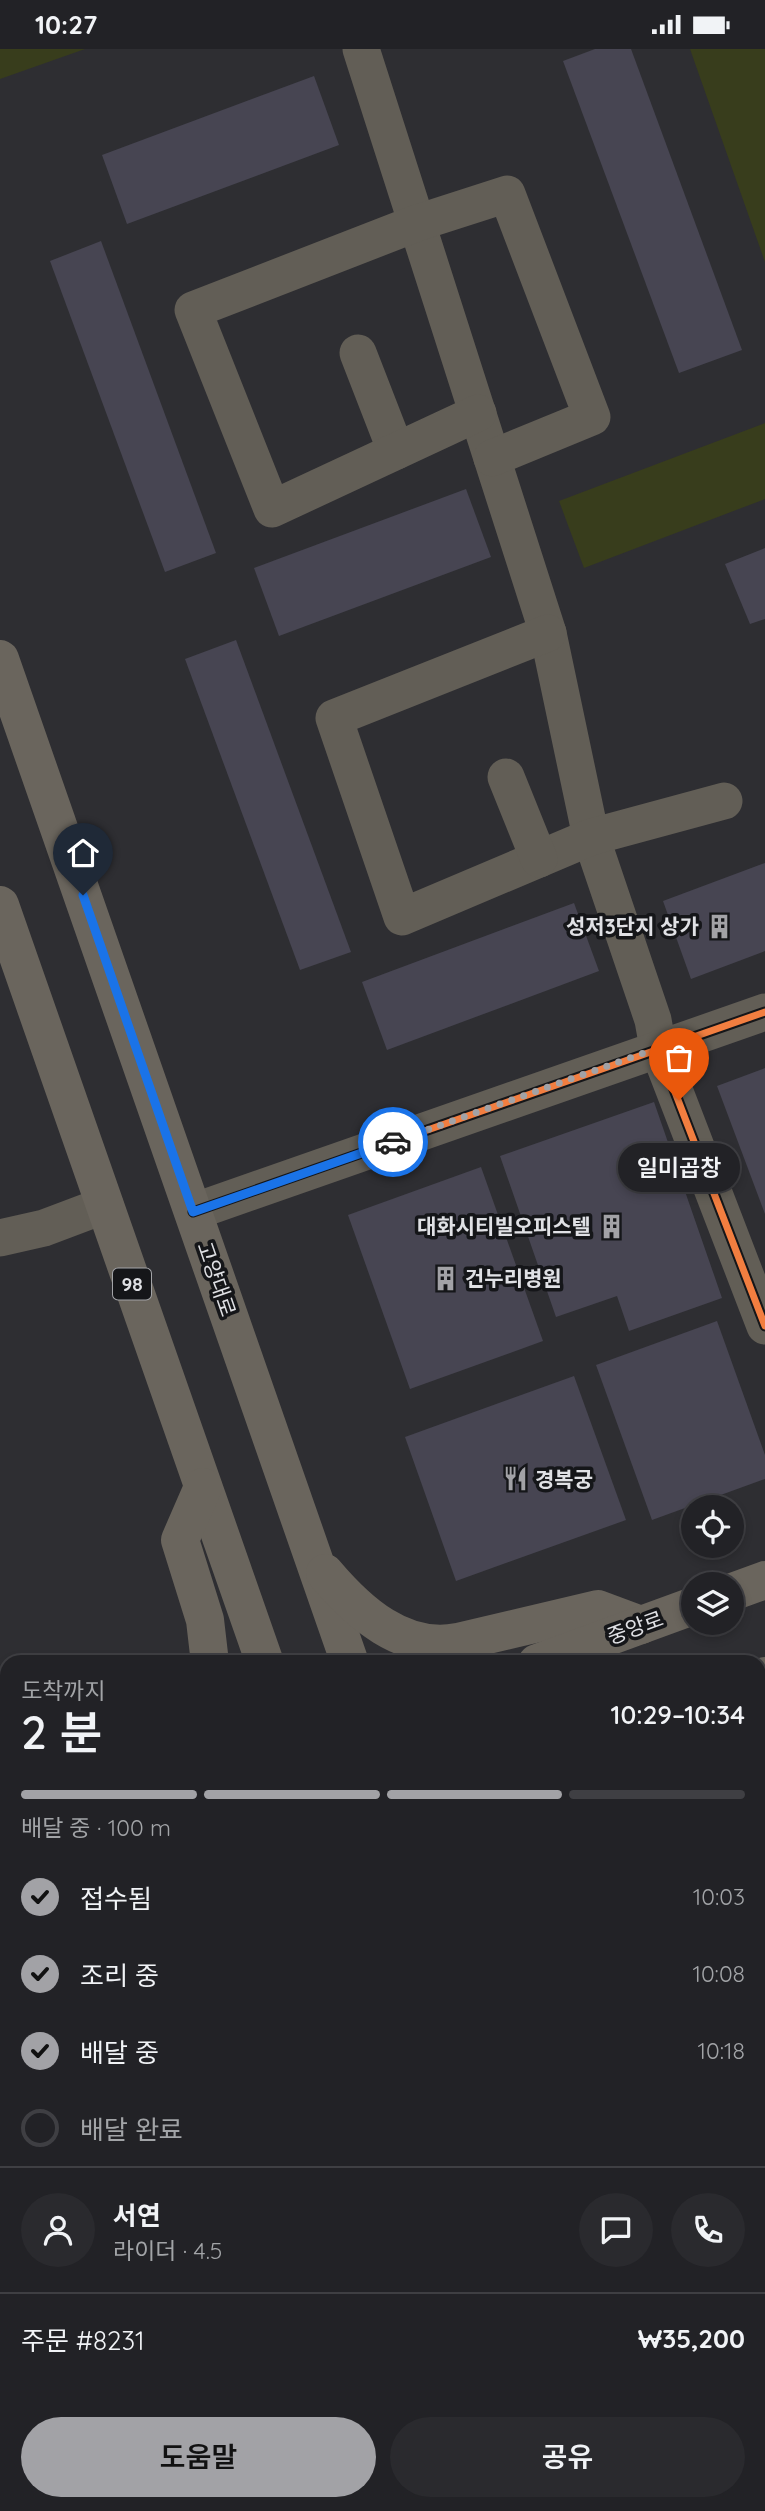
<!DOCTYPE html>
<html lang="ko">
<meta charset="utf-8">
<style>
body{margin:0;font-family:Quicksand,"Noto Sans KR",sans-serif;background:#2a2a2e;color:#f1f3f6;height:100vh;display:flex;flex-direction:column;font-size:26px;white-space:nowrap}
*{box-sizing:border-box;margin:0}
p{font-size:23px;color:#a2a4a7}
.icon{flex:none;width:38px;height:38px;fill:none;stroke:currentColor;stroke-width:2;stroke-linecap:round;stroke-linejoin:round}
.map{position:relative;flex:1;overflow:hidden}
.panel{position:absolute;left:0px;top:1606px;width:766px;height:856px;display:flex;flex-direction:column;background:#222226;border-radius:21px 21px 0 0;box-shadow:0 4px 10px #0003,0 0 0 2px #3f3f43}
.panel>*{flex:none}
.tools{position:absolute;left:681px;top:1446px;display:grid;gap:14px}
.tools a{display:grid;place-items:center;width:63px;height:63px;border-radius:50%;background:#222226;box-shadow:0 4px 10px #0003,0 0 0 2px #3f3f43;font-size:35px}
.pin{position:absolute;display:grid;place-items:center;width:60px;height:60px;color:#fff;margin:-72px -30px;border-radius:50% 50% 50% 0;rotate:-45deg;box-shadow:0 0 7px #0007}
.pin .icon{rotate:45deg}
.courier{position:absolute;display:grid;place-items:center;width:70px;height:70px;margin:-35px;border:5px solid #1a73e8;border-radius:50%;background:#fff;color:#222;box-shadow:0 2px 9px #0007}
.bubble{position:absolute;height:49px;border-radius:24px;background:#222226;box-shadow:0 4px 10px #0003,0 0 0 2px #3f3f43;font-size:23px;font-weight:600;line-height:49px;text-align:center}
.summary em{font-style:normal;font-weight:600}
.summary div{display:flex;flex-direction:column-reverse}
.summary{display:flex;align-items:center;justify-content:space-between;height:119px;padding:0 21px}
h1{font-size:46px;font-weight:600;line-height:52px}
.bar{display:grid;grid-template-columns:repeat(4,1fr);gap:10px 7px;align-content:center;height:84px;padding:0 21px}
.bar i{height:9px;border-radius:5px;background:#3f3f43}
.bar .current{background:#a2a2a6}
.bar p{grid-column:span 4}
.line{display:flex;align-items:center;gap:18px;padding:0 21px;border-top:2px solid #3f3f43}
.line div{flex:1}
.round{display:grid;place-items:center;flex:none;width:74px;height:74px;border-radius:37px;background:#2a2a2e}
ol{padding:0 21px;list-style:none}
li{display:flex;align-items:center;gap:21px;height:77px}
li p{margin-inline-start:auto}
li .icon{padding:7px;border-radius:50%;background:#a2a2a6;color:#111;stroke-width:4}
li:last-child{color:#a2a4a7}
li i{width:38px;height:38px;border:4px solid #3f3f43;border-radius:50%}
.cta{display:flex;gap:14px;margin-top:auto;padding:14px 21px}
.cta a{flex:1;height:80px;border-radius:42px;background:#a2a2a6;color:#111;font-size:28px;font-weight:600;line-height:80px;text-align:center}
.cta a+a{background:#2a2a2e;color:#f1f3f6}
.status{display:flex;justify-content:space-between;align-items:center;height:49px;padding:0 35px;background:#222226;direction:ltr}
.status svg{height:19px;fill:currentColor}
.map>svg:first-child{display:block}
.green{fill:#383d1c}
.forest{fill:#545e1c}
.building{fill:#474552}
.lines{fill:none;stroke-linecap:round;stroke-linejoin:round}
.minor{stroke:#625e56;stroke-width:37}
.major{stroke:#6a655d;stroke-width:38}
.cycleway-casing{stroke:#151619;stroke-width:11}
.cycleway{stroke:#f27e40;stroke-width:7}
.done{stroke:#a2a2a6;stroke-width:7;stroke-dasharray:0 12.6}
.route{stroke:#1a73e8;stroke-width:9}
.labels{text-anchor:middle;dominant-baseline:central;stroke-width:7;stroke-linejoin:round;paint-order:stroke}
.shield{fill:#151619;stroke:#a3a4a8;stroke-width:2}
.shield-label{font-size:19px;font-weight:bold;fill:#e0e1e5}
.poi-label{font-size:21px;font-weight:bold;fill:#e0e1e5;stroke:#151619;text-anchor:end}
.street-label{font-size:21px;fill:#e0e1e5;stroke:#151619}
</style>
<div class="status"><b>10:27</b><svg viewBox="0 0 49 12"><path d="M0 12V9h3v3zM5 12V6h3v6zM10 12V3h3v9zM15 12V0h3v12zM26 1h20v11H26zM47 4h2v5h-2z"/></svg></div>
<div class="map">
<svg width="765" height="2462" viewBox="0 0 765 2462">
<rect width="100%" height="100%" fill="#2e2e32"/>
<g class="green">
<polygon points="0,0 85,0 0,30"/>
<polygon points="690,0 765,0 765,213"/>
<polygon points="765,374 765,450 584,519 559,452"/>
<polygon points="7,1952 7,2187 0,2184 0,1955"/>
</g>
<polygon class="forest" points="374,2455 473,2455 476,2462 378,2462"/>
<g class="building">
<polygon points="595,0 631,0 742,301 679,324 563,12"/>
<polygon points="314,27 339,96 127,175 102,106"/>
<polygon points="101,192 216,504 165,523 50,212"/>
<polygon points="466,440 491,508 279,587 254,519"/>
<polygon points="765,499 765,570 750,575 725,515"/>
<polygon points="236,591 351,903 300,921 185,610"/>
<polygon points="765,814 765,902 691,930 663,852"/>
<polygon points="574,854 599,922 387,1001 362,933"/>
<polygon points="765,1019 765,1165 717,1037"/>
<polygon points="654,1053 722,1249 629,1282 617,1247 556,1268 500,1107"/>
<polygon points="481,1118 543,1292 410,1340 348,1166"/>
<polygon points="717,1272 765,1406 765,1430 652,1471 596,1316"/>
<polygon points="574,1327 626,1471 456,1532 405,1388"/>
<polygon points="765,1686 765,2100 760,2102 760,1688"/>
<polygon points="0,2313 7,2316 7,2455 194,2455 200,2462 0,2462"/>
</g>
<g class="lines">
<g class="minor">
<polyline points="361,0 548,584 591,788 653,971 658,999 765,1277"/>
<polyline points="358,304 396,402"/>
<polyline points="478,364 272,460 193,261 417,174 507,145 592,368 492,409"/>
<polyline points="548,584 334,669 402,868 591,788 724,752"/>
<polyline points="506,728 539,810"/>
<polyline points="193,1163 765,963"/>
<polyline points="0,1189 44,1179 105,1156"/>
<polyline points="760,2174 765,2172"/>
</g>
<g class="major">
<polyline points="0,610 350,1614"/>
<polyline points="0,856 265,1614"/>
<polyline points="203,1438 180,1491 205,1571 210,1614"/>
<path d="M325,1524C358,1563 403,1604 458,1593L598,1560L641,1576"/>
<polyline points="732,1543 765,1531"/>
<polyline points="537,1614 693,1557"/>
<polyline points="760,1629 765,1627"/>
<polyline points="0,1798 7,1796"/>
<polyline points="0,1876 7,1874"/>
<polyline points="560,2455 562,2462"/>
<polyline points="644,2455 646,2462"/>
</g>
<defs>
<g id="cycleway">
<polyline points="658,999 765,1277"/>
<polyline points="193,1163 765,963"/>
</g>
</defs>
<use href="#cycleway" class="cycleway-casing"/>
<use href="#cycleway" class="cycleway"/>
</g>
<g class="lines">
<polyline class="done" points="393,1093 658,999 679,1051"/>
<polyline class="route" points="83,846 193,1163 393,1093"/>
</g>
<defs>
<symbol id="building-bare" viewBox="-9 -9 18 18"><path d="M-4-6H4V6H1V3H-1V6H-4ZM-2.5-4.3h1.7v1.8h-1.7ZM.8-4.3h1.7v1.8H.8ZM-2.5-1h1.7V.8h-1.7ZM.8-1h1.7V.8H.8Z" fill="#a2a2a6" stroke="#151619" stroke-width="2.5" paint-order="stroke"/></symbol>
<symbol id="restaurant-bare" viewBox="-9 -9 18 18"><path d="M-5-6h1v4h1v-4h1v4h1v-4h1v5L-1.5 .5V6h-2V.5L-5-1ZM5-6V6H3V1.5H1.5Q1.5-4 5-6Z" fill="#a2a2a6" stroke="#151619" stroke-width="2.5" paint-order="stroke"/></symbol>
</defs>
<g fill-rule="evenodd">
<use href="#building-bare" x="702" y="860" width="35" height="35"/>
<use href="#building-bare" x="594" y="1160" width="35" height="35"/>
<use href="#building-bare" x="428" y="1212" width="35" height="35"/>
<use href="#restaurant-bare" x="498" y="1412" width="35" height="35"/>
</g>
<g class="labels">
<rect class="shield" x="113" y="1219.5" width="38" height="31" rx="5"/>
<g class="shield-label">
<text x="132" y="1235">98</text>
</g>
<g class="poi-label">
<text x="699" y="877">성저3단지 상가</text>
<text x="591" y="1177">대화시티빌오피스텔</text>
<text x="465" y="1229" text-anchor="start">건누리병원</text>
<text x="535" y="1430" text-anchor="start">경복궁</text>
</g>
<g class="street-label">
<text transform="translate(217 1230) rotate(71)">고양대로</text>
<text transform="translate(635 1578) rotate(-20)">중앙로</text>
</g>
</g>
</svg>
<div class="tools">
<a><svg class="icon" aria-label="locate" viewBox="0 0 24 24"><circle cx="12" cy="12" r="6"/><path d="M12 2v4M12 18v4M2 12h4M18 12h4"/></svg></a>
<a><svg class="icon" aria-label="layers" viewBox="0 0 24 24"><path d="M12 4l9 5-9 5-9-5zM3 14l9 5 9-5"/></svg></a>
</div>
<div class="pin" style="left:679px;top:1051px;background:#ea580c"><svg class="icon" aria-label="bag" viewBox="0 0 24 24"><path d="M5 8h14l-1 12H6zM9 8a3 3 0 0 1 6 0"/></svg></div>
<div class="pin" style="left:83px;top:846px;background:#1f2937"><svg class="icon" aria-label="home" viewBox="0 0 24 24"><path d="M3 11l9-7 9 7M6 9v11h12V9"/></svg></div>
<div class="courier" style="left:393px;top:1093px"><svg class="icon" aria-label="car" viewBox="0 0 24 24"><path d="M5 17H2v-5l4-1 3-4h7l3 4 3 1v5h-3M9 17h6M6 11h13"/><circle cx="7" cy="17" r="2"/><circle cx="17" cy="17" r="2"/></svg></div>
<div class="bubble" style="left:618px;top:1094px;width:122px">일미곱창</div>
<section class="panel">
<div class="summary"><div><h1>2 분</h1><p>도착까지</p></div><em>10:29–10:34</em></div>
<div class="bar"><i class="current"></i><i class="current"></i><i class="current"></i><i></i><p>배달 중 · 100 m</p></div>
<ol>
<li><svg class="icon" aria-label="check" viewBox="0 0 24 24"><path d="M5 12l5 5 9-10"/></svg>접수됨<p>10:03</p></li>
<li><svg class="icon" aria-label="check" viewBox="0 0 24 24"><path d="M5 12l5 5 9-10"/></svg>조리 중<p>10:08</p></li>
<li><svg class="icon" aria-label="check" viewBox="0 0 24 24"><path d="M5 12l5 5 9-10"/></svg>배달 중<p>10:18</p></li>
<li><i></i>배달 완료</li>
</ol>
<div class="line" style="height:126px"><a class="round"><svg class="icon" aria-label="person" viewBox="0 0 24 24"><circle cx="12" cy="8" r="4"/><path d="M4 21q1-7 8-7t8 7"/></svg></a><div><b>서연</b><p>라이더 · 4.5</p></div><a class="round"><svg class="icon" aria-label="chat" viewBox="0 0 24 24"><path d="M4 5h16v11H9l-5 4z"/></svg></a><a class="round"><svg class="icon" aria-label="phone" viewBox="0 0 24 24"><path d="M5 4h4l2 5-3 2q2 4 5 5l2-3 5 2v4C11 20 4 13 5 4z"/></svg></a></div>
<div class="line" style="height:91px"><div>주문 #8231</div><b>₩35,200</b></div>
<div class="cta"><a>도움말</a><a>공유</a></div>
</section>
</div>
